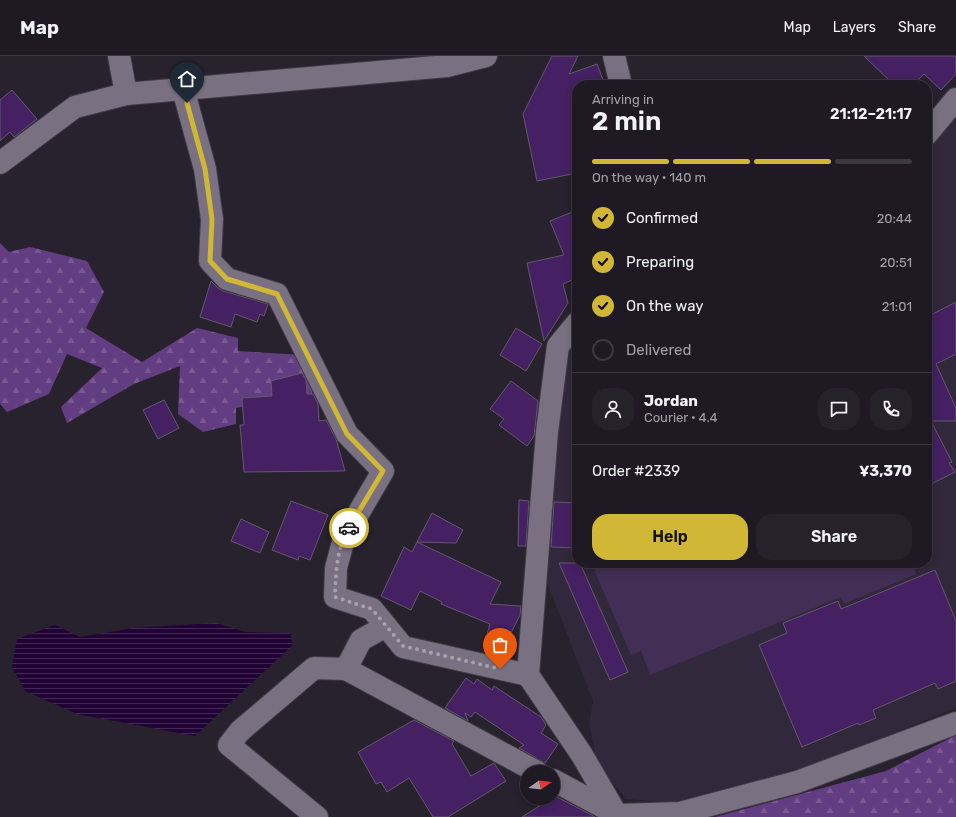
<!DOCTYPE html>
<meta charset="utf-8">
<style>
body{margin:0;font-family:Rubik,sans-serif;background:#26222a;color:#f1f3f6;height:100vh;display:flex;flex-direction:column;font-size:15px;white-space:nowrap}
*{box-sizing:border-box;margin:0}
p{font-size:13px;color:#a1a0a5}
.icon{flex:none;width:22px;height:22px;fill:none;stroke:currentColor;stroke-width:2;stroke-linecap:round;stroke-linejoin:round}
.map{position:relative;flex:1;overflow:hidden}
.drawer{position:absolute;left:572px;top:24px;width:360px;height:488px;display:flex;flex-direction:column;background:#1e1922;border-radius:16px;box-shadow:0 2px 10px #0003,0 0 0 1px #3c3840}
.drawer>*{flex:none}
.needle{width:26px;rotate:76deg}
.fabs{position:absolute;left:520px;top:709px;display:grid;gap:8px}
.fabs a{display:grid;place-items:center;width:40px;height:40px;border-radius:50%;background:#1e1922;box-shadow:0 2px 10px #0003,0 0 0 1px #3c3840;font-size:20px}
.pin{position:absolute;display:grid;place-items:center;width:34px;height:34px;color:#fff;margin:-41px -17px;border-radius:50% 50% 50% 0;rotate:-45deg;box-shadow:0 0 4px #0007}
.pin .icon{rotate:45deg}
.courier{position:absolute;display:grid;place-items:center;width:40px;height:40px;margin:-20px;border:3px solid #d1b736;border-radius:50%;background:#fff;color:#222;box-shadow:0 1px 5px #0007}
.headline em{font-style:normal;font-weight:600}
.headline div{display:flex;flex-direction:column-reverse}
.headline{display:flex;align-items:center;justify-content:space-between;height:68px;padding:0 20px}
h1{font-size:26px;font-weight:600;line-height:30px}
.bar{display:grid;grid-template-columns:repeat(4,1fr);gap:6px 4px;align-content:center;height:48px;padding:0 20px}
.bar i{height:5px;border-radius:3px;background:#3c3840}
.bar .active{background:#d1b736}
.bar p{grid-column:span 4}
.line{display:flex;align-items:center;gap:10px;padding:0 20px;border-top:1px solid #3c3840}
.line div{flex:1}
.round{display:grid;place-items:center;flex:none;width:42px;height:42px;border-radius:16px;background:#26222a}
ol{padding:0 20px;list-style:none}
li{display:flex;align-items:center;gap:12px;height:44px}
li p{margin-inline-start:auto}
li .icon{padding:4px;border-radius:50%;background:#d1b736;color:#111;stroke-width:4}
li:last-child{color:#a1a0a5}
li i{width:22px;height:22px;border:2px solid #3c3840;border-radius:50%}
.button{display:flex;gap:8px;margin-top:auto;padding:8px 20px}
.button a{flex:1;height:46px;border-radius:16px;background:#d1b736;color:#111;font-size:16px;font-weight:600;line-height:46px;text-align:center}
.button a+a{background:#26222a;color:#f1f3f6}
header{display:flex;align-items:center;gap:24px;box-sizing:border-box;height:56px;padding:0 20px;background:#1e1922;border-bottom:1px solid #3c3840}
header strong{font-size:19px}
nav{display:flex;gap:22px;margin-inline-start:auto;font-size:14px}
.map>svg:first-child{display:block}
.built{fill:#32283b}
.forest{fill:url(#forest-firs)}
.garden{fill:#432f56}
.water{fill:url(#water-rules)}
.building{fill:#452062;stroke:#615a69}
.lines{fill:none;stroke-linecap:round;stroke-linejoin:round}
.minor-casing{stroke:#413c46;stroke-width:24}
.minor{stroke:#797181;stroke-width:22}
.done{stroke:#a8a2ad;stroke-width:4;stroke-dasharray:0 7.2}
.route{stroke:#d1b736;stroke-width:5}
</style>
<header>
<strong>Map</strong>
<nav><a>Map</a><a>Layers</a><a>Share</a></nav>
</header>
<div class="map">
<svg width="956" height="761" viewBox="0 0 956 761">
<defs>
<pattern id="forest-firs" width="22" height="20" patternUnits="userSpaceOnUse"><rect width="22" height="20" fill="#623d81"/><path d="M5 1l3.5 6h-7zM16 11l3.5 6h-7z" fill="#795993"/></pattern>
<pattern id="water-rules" width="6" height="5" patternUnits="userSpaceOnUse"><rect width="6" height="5" fill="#210435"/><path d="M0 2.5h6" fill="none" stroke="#422953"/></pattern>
</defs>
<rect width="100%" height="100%" fill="#28212e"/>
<polygon class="built" points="956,60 956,652 809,711 690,748 626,743 598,710 589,668 593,645 543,516 568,293 577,279 577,507 927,507 927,96"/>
<g class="forest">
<polygon points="0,187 9,196 30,191 87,205 104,236 86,272 142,306 197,272 238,282 238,295 302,299 313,321 312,339 236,352 236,368 203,376 178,358 180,310 134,328 67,367 61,351 102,312 67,298 49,338 7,356 0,348"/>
<polygon points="956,679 956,761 715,761 886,715"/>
</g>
<polygon class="garden" points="596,507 912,507 916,518 844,548 841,541 650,619 641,595 631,599 595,516"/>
<polygon class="water" points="216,567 246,576 290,577 293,589 195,680 77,658 25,635 12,611 17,583 55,569 80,581 133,572"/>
<g class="building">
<polygon points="552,0 578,0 569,18 597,8 605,29 577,29 577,117 537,125 523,58"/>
<polygon points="864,0 956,0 956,18 941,34 924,18 913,29 894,29"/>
<polygon points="12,34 37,63 14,81 10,76 0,85 0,44"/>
<polygon points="577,154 577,228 574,223 563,228 568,247 544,285 527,207 564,199 550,165"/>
<polygon points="211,225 218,232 223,235 268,248 264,260 260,258 257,266 235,258 231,271 200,261"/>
<polygon points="956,246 956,298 936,308 956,352 956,365 931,365 952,406 949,407 955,416 927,430 927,261"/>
<polygon points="516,272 542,288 526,315 500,299"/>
<polygon points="302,317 306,324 307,338 313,338 318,348 319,365 326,364 336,383 345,415 244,416 240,369 244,369 242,342 272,340 271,325"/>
<polygon points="511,325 538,345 534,380 527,390 499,369 504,363 490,353"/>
<polygon points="164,344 179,372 158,383 143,354"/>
<polygon points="519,444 529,445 526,490 518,490"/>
<polygon points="291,445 328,459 310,504 299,500 298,504 272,494"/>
<polygon points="554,446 577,447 577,492 551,491"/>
<polygon points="432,457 463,474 456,487 417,486"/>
<polygon points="241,463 269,476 260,497 231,485"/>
<polygon points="417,486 501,526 490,548 521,550 520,559 506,587 487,578 490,568 441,548 442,546 420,535 411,554 381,540 404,491 412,496"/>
<polygon points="559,507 580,507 628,616 610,624"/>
<polygon points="935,514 956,565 956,625 938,633 935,627 873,654 876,662 859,669 858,667 802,691 759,589 787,577 783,567 838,545 841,553"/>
<polygon points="466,622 474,628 477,623 492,634 494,630 541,661 546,669 541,677 558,688 545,707 519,692 524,689 475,656 471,661 465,657 468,665 445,652"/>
<polygon points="414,664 454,685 452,688 471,720 494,707 506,725 448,761 433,761 409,722 387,736 381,726 376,728 358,696"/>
<polygon points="555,740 584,755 595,761 522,761"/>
</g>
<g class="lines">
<defs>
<g id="minor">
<polyline points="119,0 126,38"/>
<polyline points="614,0 621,29"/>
<polyline points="183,33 205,113 212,163 210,205 227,223 277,238 347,378 383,415 344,482 336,512 335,541 372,553 403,591 528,619"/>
<polyline points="927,78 956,43"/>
<polyline points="0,107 75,51 126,38 447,10 486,0"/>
<polyline points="577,267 558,290 547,376 528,619 582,699 618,761"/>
<polyline points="346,613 361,584 386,570"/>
<polyline points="553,724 618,759 680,757 797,726 956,667"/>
<polyline points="317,761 229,689 240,675 314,612 346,613 537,716"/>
</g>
</defs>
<use href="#minor" class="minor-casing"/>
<use href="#minor" class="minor"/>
</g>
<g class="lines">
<path class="done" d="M349,472C336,495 336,515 335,541L372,553L403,590L500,613"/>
<polyline class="route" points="187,47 205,113 212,163 210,205 227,223 277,238 347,378 383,415 349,472"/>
</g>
</svg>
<div class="fabs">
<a><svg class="needle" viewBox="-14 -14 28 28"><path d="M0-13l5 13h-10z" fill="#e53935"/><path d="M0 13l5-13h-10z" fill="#a1a0a5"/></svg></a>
</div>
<div class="pin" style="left:500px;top:613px;background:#ea580c"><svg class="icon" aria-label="bag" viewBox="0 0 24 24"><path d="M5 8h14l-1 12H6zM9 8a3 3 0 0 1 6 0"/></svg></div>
<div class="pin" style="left:187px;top:47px;background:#1f2937"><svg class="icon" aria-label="home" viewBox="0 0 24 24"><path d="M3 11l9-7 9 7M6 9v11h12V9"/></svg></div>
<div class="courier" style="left:349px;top:472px"><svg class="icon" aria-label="car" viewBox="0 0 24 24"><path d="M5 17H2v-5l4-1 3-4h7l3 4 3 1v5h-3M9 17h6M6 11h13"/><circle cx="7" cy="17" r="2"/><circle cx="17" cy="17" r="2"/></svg></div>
<section class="drawer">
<div class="headline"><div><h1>2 min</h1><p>Arriving in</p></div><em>21:12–21:17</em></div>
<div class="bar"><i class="active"></i><i class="active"></i><i class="active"></i><i></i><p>On the way · 140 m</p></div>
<ol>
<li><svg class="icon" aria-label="check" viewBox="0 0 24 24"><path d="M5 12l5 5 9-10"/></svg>Confirmed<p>20:44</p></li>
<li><svg class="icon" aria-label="check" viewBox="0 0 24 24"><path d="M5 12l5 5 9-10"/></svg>Preparing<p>20:51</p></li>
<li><svg class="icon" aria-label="check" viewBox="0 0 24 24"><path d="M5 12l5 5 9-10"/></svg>On the way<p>21:01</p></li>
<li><i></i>Delivered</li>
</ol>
<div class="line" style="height:72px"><a class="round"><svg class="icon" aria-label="person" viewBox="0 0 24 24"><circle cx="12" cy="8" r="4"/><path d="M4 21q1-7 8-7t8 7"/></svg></a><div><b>Jordan</b><p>Courier · 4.4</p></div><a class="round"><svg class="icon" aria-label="chat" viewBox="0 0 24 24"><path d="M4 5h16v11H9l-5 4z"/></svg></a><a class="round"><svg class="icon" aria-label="phone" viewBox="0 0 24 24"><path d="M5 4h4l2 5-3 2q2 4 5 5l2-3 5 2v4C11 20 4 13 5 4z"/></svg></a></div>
<div class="line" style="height:52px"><div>Order #2339</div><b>¥3,370</b></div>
<div class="button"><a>Help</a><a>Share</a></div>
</section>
</div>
